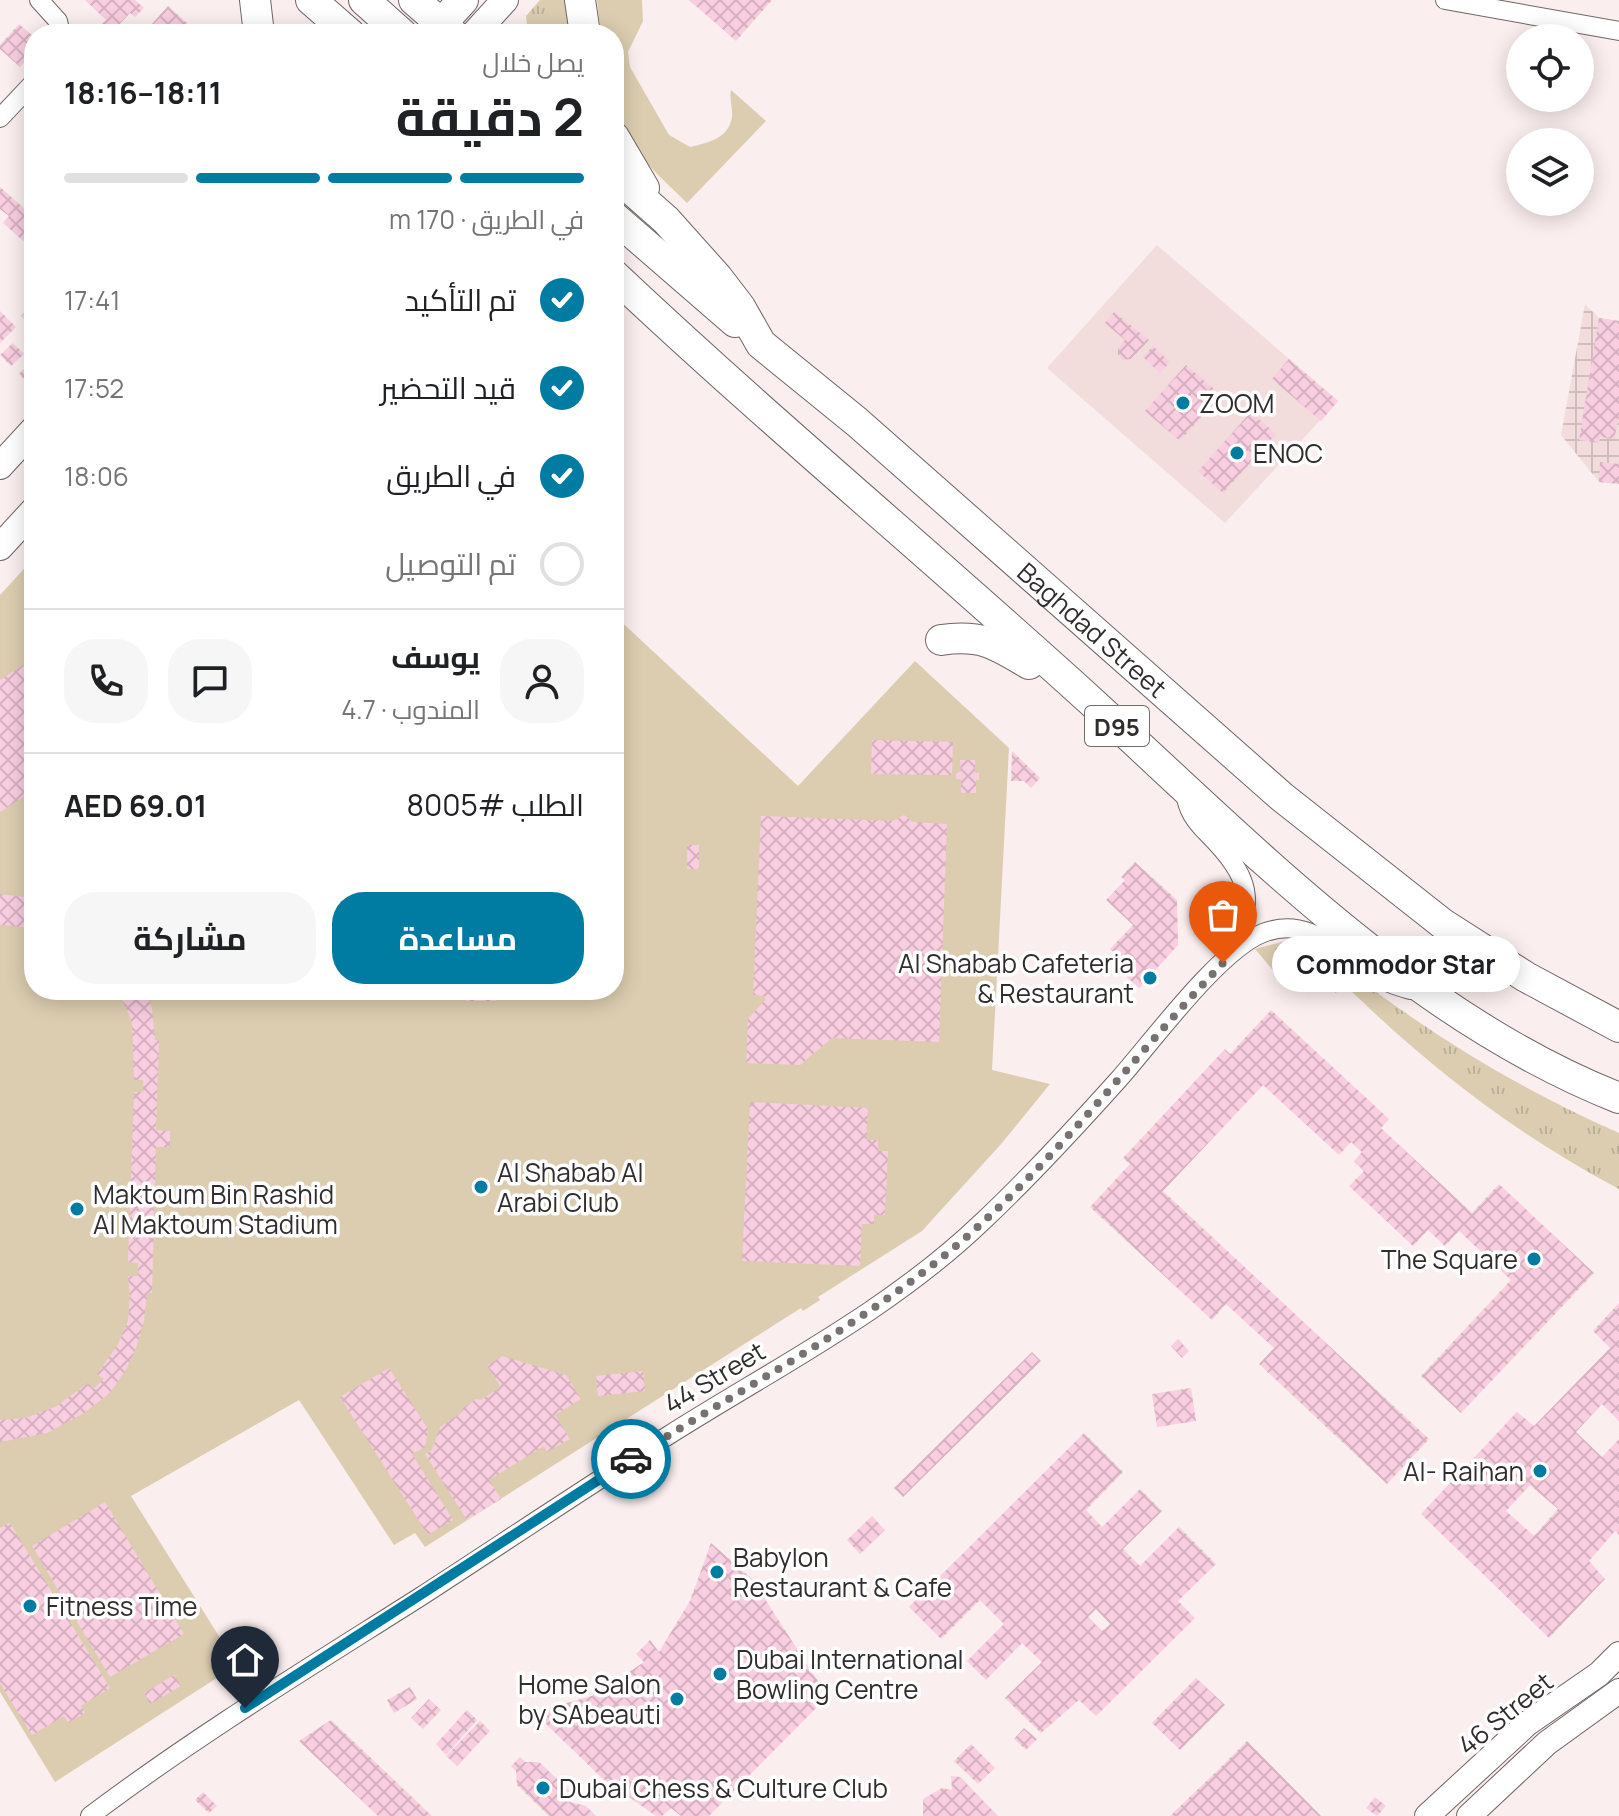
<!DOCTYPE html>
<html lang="ar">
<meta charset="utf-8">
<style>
body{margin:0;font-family:Manrope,Cairo,sans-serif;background:#f6f6f6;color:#202124;direction:rtl;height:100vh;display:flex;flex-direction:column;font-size:30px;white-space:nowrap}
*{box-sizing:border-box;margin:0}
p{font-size:26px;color:#757577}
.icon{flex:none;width:44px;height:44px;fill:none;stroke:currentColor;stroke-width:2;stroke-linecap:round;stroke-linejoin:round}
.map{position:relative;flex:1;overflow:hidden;direction:ltr}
.side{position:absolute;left:24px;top:24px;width:600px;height:976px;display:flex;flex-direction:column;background:#fff;border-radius:32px;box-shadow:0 4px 20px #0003;direction:rtl}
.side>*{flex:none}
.fabs{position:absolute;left:1506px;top:24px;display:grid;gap:16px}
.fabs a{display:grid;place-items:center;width:88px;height:88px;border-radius:50%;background:#fff;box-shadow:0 4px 20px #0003;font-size:40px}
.pin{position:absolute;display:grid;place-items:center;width:68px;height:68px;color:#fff;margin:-82px -34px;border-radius:50% 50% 50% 0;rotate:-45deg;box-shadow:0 0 8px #0007}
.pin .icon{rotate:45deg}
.courier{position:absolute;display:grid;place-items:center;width:80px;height:80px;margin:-40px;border:6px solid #007ba2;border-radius:50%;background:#fff;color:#222;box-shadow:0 2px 10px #0007}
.bubble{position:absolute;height:56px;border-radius:28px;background:#fff;box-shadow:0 4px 20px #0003;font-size:26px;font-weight:700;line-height:56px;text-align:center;direction:rtl}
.overview em{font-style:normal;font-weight:700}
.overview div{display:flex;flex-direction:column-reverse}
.overview{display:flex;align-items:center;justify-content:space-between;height:136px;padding:0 40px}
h1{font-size:52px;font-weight:700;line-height:60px}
.bar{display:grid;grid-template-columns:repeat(4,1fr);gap:12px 8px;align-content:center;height:96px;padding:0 40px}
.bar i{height:10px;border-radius:6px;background:#e0e0e0}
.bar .selected{background:#007ba2}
.bar p{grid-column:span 4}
.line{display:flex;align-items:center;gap:20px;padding:0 40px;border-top:2px solid #e0e0e0}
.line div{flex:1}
.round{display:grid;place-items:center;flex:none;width:84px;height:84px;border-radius:32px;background:#f6f6f6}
ol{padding:0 40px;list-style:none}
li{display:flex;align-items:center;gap:24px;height:88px}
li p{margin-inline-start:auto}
li .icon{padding:8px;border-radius:50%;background:#007ba2;color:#fff;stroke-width:4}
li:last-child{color:#757577}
li i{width:44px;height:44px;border:4px solid #e0e0e0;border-radius:50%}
.button{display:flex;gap:16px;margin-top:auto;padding:16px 40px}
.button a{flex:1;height:92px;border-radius:32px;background:#007ba2;color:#fff;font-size:32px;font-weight:700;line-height:92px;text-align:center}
.button a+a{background:#f6f6f6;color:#202124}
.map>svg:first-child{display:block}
.built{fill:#f2dddc}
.industrial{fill:url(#industrial-grid)}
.grass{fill:url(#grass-tufts)}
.garden{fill:#dccdb0}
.building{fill:url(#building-cross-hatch);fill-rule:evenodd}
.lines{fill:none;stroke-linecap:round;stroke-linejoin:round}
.minor-casing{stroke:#6f6564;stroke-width:20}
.tertiary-casing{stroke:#6f6564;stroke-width:26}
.secondary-casing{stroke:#6f6564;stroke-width:28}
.primary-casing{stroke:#6f6564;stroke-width:32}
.minor{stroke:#fff;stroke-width:18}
.tertiary{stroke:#fff;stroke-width:24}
.secondary{stroke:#fff;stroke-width:26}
.primary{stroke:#fff;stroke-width:30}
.done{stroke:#787171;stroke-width:8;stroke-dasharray:0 14.4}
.route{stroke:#007ba2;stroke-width:10}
.poi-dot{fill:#007ba2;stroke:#fff;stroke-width:3}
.labels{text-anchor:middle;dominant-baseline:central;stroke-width:7;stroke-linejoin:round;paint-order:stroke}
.shield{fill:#fff;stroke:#6f6c6c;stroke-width:2}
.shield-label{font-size:24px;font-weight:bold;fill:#312d2d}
.poi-label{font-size:26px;fill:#312d2d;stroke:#fff;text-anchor:start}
.street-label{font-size:26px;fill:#312d2d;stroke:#fff}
</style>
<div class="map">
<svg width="1619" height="1816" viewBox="0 0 1619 1816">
<defs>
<pattern id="industrial-grid" width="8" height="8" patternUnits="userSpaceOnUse" patternTransform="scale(2)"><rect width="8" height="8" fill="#f2dddc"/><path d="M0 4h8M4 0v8" fill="none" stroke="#d0bebd"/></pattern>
<pattern id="grass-tufts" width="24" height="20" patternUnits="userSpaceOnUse" patternTransform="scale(2)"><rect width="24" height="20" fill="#dccdb0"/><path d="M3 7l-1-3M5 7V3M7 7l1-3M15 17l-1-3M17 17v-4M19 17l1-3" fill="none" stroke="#bdb098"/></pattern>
<pattern id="building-cross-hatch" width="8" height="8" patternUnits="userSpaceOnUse" patternTransform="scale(2)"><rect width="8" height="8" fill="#f9cee0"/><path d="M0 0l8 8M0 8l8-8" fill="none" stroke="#d6b1c0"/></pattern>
</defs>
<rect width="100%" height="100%" fill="#fbeeee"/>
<polygon class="built" points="1157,245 1338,401 1225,523 1047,368"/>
<polygon class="industrial" points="1585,304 1599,318 1619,321 1619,484 1599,482 1561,435"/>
<g class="grass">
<polygon points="540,0 565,0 570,33 537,34 527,26 526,16"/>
<path d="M1285,941L1316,948L1351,973L1336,993C1318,977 1300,971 1276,974L1255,949Z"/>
<path d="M1355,976C1437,1039 1524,1091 1619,1133V1189C1518,1136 1428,1066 1347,987Z"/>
</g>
<g class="garden">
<path d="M597,0H642L643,21L628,52L630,67L669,135L690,147C708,143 729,138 732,117C733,108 729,99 731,90L766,121L687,203C662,178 629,151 617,116C609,91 614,59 614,34H601Z"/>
<polygon points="34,558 34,990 614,990 614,615 798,786 915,661 1009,748 992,1070 1050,1084 1002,1143 922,1231 818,1297 820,1300 803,1311 801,1308 425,1547 415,1533 394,1545 299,1400 131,1496 237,1665 55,1782 0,1692 0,595"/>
</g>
<g class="building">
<polygon points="85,0 135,0 144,8 135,17 130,13 116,28 121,34 104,34 98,28 106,20"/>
<polygon points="689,0 772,0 736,41"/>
<polygon points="168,6 187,23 183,27 191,34 143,34"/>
<polygon points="19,24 34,37 34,52 20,67 0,49 0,45"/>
<polygon points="0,187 34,217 34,240 29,246 3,223 9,216 0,209"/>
<polygon points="34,302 34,329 21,316"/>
<polygon points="0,311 16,327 0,343"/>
<polygon points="1114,312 1149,340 1131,359 1123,360 1118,355 1118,348 1125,340 1105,323"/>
<polygon points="1599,318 1619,321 1619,417 1614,439 1600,437 1599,443 1579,440"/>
<polygon points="13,343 24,354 11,366 0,355"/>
<polygon points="1153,346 1170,362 1160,373 1143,357"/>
<polygon points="34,349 34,373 26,381 19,374 32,360 27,356"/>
<polygon points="1289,359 1338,401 1321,421 1272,379"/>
<polygon points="1186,365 1221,395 1180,441 1145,411"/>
<polygon points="1251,412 1276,434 1223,493 1198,471"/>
<polygon points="1600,462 1619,464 1619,484 1599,482"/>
<polygon points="34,658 34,790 0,812 0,680"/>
<polygon points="872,740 953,742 952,775 871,774"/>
<polygon points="1012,751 1040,778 1031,788 1024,781 1011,781"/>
<polygon points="960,760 975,760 975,773 979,773 979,780 976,780 976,793 961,793 961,779 956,779 956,772 961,772"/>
<polygon points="904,815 913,822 947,824 939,1042 832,1038 800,1065 746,1063 748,1019 765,1000 765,996 753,995 761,816 893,821"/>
<rect x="687" y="845" width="12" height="24"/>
<polygon points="1135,862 1177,900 1178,945 1139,988 1123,974 1130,967 1110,949 1133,925 1106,900 1125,880 1121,877"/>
<polygon points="0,894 34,898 34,928 0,925"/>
<polygon points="118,990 145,990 152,1009 155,1040 159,1040 156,1130 170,1131 170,1147 156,1147 152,1293 147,1293 144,1321 136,1348 127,1368 110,1393 84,1413 47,1433 0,1442 0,1420 26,1418 57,1406 88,1383 93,1389 104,1379 97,1374 117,1346 128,1321 130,1297 128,1276 138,1276 138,1263 128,1262 134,1092 143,1092 143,1080 134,1080 132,1022"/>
<rect x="466" y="990" width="30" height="11"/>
<polygon points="1271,1010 1389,1119 1381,1128 1472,1213 1499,1184 1594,1273 1461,1413 1421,1376 1511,1280 1459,1231 1445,1246 1428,1230 1413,1246 1349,1186 1364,1171 1354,1161 1362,1152 1351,1142 1339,1155 1263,1085 1163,1191 1429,1439 1387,1484 1259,1364 1274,1348 1226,1304 1212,1320 1090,1207 1130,1164 1123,1158 1225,1049 1230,1054"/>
<polygon points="750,1102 868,1108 866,1140 878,1140 878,1151 888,1151 885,1215 874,1215 874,1224 862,1224 860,1266 742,1261"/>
<path d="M1619,1303V1421L1602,1404L1576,1432L1602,1457L1619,1439V1535L1615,1531L1589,1561L1605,1579L1549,1638L1421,1514L1517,1412L1534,1426L1610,1348L1593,1331ZM1530,1485L1558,1509L1534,1536L1506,1511Z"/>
<polygon points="1178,1339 1189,1351 1182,1358 1171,1346"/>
<polygon points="1032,1352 1041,1361 903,1497 894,1488"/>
<polygon points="502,1356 566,1375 581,1399 555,1415 570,1439 547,1452 544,1446 489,1480 501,1499 467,1520 425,1454 432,1450 440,1427 461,1413 463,1408 476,1399 481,1400 501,1387 487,1366"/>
<polygon points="389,1368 428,1429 425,1447 412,1454 453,1520 428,1535 340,1397"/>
<polygon points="643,1371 645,1391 598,1396 596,1376"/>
<polygon points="1191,1388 1196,1421 1157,1427 1152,1394"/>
<path d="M1084,1433L1123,1472L1086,1510L1102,1527L1140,1489L1162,1511L1123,1549L1140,1566L1179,1527L1216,1564L1178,1601L1195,1618L1096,1716L1079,1700L1041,1733L1005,1698L1042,1662L1022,1643L986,1680L967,1661L1004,1624L980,1600L941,1639L909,1607ZM1096,1609L1110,1624L1102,1631L1088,1617Z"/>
<polygon points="105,1502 184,1634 110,1677 32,1546"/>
<polygon points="872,1516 885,1530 860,1554 847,1540"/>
<polygon points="10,1523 110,1688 81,1706 85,1713 68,1723 64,1716 32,1735 0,1683 0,1528"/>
<polygon points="711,1543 752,1579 821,1686 821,1703 709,1816 681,1816 671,1808 662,1816 656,1816 602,1778 546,1724 546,1709 595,1695 644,1662 636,1654 650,1640 659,1652 690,1601"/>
<polygon points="174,1675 181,1686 150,1704 144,1693"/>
<polygon points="1196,1678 1225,1705 1180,1750 1152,1723"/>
<polygon points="410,1687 417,1699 394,1713 387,1700"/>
<polygon points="429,1699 441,1710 423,1729 411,1718"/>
<polygon points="467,1710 477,1720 446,1755 436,1744"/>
<polygon points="331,1720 432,1816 378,1816 299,1741"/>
<polygon points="480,1721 490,1731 457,1766 446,1756"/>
<polygon points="1024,1728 1037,1739 1026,1750 1014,1739"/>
<polygon points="1247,1741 1321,1816 1170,1816 1221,1767"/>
<polygon points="971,1744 995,1768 978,1784 954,1761"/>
<polygon points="520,1757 525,1762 539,1762 570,1791 570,1802 586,1806 596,1816 549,1816 517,1785 516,1771 511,1766"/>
<polygon points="951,1776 960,1777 998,1816 923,1816 923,1799 942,1788 952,1790"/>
<polygon points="203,1792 217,1806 209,1813 195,1800"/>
<polygon points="1375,1797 1386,1806 1377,1816 1366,1808"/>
</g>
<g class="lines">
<defs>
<g id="minor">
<polyline points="39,0 58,21 61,34"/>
<polyline points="1445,0 1619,31"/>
<polyline points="0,118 34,82"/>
<path d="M1185,792C1187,810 1195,821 1208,834C1250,877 1258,900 1228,954"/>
<path d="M90,1816C196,1736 308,1668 420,1597C503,1543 585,1488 669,1435C775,1368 890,1310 982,1222C1030,1177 1075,1128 1119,1079C1152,1042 1219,950 1263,933C1310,915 1336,952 1372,974C1384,982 1397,986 1410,990"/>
</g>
<g id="tertiary">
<polyline points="1427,1816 1528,1723 1599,1674 1619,1654"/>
<polyline points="1469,1816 1547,1743 1619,1691"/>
</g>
<g id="secondary">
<polyline points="474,34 505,0"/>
<polyline points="0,466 34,429"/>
<polyline points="0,547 34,510"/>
</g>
<g id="primary">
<polyline points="255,0 259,34"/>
<polyline points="311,0 350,34"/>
<polyline points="364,0 402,34"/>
<polyline points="414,0 453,34"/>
<polyline points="580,0 585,34"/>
<polyline points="432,34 463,0"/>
<polyline points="614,137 644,188"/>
<path id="s1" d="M614,174L666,220L717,277L740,307L761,344L857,422L1282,797L1443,924L1526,977L1619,1027"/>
<polyline points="614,217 735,322"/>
<path d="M614,275C770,422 935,559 1093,703C1253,849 1414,1017 1619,1098"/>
<path d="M941,640C981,634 996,644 1029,664"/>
</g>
</defs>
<use href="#minor" class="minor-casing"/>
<use href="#tertiary" class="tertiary-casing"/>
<use href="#secondary" class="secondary-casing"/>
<use href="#primary" class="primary-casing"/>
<use href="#minor" class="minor"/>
<use href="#tertiary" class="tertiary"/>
<use href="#secondary" class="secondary"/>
<use href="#primary" class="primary"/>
</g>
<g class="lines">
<path class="done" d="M631,1459C740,1389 857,1329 956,1246C1055,1162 1134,1056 1223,963"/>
<polyline class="route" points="245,1708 631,1459"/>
</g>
<g class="poi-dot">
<circle cx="1183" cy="403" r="8"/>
<circle cx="1237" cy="453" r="8"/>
<circle cx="1150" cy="978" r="8"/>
<circle cx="481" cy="1187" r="8"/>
<circle cx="77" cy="1209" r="8"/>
<circle cx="1534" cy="1259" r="8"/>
<circle cx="1540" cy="1471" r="8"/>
<circle cx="717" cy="1572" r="8"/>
<circle cx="30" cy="1606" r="8"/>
<circle cx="720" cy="1674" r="8"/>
<circle cx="677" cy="1699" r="8"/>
<circle cx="543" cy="1788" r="8"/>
</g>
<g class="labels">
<rect class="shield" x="1085" y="706" width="64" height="40" rx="6"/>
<g class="shield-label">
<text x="1117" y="726">D95</text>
</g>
<g class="poi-label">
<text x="1199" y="403">ZOOM</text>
<text x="1253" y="453">ENOC</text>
<text x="1134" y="963" text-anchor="end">Al Shabab Cafeteria<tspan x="1134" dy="30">&amp; Restaurant</tspan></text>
<text x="497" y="1172">Al Shabab Al<tspan x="497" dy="30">Arabi Club</tspan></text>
<text x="93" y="1194">Maktoum Bin Rashid<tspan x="93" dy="30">Al Maktoum Stadium</tspan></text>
<text x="1518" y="1259" text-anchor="end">The Square</text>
<text x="1524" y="1471" text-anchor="end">Al- Raihan</text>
<text x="733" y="1557">Babylon<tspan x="733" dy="30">Restaurant &amp; Cafe</tspan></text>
<text x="46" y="1606">Fitness Time</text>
<text x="736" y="1659">Dubai International<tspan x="736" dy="30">Bowling Centre</tspan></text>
<text x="661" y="1684" text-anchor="end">Home Salon<tspan x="661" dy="30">by SAbeauti</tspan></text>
<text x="559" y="1788">Dubai Chess &amp; Culture Club</text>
</g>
<g class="street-label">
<text stroke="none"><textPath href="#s1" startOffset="664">Baghdad Street</textPath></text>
<text transform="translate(714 1377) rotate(-31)">44 Street</text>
<text transform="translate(1505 1713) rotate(-39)">46 Street</text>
</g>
</g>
</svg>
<div class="fabs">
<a><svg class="icon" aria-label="locate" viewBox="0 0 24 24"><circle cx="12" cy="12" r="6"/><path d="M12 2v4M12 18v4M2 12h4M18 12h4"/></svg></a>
<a><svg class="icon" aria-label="layers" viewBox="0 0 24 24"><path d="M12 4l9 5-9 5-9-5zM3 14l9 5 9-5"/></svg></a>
</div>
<div class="pin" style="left:1223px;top:963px;background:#ea580c"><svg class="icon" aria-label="bag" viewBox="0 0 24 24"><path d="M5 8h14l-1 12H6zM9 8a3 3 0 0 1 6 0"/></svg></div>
<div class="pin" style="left:245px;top:1708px;background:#1f2937"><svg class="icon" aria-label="home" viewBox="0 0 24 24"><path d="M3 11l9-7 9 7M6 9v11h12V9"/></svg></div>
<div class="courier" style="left:631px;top:1459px"><svg class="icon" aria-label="car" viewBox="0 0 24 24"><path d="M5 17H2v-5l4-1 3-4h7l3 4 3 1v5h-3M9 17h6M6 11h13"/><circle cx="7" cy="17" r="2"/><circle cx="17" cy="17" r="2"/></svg></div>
<div class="bubble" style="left:1272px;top:936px;width:248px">Commodor Star</div>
<section class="side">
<div class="overview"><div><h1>2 دقيقة</h1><p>يصل خلال</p></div><em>18:11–18:16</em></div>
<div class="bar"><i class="selected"></i><i class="selected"></i><i class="selected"></i><i></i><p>في الطريق · 170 m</p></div>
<ol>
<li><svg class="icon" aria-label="check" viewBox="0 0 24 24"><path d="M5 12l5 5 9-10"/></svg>تم التأكيد<p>17:41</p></li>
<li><svg class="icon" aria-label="check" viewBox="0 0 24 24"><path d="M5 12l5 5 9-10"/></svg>قيد التحضير<p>17:52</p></li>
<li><svg class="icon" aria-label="check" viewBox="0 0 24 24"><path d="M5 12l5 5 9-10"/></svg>في الطريق<p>18:06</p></li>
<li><i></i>تم التوصيل</li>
</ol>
<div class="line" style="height:144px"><a class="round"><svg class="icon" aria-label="person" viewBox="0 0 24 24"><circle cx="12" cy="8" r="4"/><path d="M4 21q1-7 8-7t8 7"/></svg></a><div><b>يوسف</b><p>المندوب · 4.7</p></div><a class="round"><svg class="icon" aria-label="chat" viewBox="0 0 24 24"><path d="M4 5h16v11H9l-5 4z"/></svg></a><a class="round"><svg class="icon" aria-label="phone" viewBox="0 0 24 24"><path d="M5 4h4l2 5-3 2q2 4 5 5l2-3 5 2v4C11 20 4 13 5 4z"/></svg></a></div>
<div class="line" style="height:104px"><div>الطلب #8005</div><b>AED 69.01</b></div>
<div class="button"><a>مساعدة</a><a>مشاركة</a></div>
</section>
</div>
